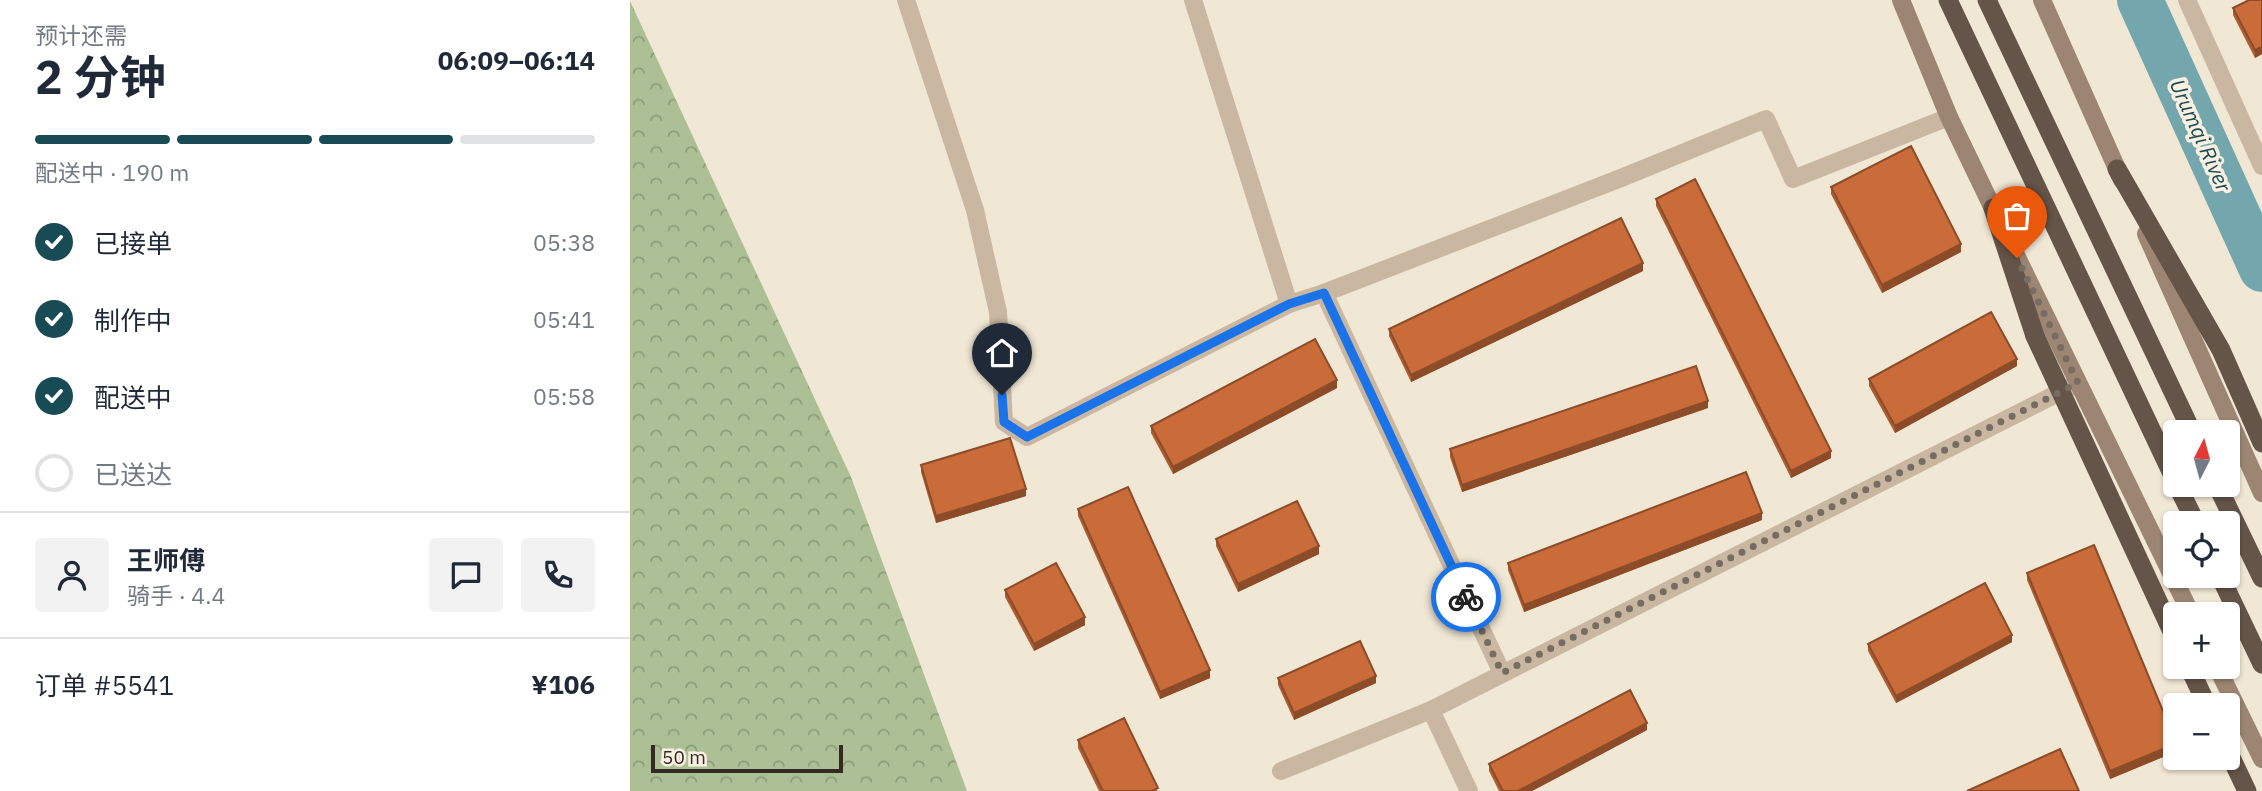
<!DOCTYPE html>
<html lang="zh">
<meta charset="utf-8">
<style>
body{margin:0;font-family:"IBM Plex Sans","Noto Sans SC",sans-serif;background:#f2f2f3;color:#1f2937;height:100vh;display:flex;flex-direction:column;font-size:26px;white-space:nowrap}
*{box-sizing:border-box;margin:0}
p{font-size:23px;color:#747a83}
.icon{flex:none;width:38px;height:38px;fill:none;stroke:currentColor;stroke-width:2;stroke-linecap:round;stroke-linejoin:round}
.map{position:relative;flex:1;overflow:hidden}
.panel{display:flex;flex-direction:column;background:#fff;width:630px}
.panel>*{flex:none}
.needle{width:46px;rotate:6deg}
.tools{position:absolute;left:1533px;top:420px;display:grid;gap:14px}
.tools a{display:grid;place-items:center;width:77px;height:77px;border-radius:7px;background:#fff;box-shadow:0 2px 5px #0004;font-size:35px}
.scale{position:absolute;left:21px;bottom:18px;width:192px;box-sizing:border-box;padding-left:7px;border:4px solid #332a24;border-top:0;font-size:19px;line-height:24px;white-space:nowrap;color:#332a24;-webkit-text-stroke:5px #f9f0e1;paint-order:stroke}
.pin{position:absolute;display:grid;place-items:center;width:60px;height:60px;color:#fff;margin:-72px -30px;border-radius:50% 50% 50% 0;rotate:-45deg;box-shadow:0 0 7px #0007}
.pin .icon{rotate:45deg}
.courier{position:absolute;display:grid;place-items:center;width:70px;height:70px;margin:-35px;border:5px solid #1a73e8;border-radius:50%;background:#fff;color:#222;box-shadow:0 2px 9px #0007}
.headline em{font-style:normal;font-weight:700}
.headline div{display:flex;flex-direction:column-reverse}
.headline{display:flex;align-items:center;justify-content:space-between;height:119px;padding:0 35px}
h1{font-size:46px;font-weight:700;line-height:52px}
.bar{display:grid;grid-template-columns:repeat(4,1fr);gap:10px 7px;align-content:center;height:84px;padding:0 35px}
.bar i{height:9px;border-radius:5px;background:#e0e1e3}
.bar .on{background:#194b55}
.bar p{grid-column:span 4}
.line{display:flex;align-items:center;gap:18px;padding:0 35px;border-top:2px solid #e0e1e3}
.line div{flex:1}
.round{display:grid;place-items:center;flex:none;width:74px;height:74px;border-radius:7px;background:#f2f2f3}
ol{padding:0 35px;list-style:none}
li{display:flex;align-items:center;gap:21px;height:77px}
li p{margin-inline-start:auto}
li .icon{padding:7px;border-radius:50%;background:#194b55;color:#fff;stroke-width:4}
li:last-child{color:#747a83}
li i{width:38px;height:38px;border:4px solid #e0e1e3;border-radius:50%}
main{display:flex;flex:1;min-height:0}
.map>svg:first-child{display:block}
.park{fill:url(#park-crowns)}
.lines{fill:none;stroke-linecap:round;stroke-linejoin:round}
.river{stroke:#74a6ae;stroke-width:46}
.minor{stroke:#c9b7a1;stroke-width:18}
.secondary{stroke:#9c8673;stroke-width:18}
.trunk{stroke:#655448;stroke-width:19}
.trunk-bridge{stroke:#655448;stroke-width:19}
.wall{fill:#ae5d32}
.shaded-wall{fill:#8d4c29}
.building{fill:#ca6c3a;stroke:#8d4c29;stroke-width:2}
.done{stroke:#766c62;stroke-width:7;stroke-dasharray:0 12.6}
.route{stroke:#1a73e8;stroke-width:9}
.labels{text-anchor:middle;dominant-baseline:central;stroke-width:7;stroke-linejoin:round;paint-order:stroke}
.water-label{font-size:21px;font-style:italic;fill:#194b55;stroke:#f9f0e1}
</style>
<main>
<section class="panel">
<div class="headline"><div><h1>2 分钟</h1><p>预计还需</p></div><em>06:09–06:14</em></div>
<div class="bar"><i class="on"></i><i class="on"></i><i class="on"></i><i></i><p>配送中 · 190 m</p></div>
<ol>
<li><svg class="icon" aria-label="check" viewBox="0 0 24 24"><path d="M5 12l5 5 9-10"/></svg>已接单<p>05:38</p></li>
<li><svg class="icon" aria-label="check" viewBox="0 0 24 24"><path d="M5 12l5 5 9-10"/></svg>制作中<p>05:41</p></li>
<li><svg class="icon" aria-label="check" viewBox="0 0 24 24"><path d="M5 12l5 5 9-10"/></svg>配送中<p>05:58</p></li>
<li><i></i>已送达</li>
</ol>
<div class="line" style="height:126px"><a class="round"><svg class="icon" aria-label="person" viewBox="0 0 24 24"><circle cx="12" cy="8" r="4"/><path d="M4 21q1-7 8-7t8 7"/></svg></a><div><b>王师傅</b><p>骑手 · 4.4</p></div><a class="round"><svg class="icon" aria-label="chat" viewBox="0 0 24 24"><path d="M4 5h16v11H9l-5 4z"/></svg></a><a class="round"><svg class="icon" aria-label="phone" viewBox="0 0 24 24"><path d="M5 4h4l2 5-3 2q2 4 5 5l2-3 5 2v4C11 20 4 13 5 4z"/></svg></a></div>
<div class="line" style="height:91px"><div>订单 #5541</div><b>¥106</b></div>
</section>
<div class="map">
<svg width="1632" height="791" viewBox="0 0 1632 791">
<defs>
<pattern id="park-crowns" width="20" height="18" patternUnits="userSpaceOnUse" patternTransform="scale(1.75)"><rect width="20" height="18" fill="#adc095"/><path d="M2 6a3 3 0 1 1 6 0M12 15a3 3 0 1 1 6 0" fill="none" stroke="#8d9c79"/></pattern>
</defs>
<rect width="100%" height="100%" fill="#f1e7d5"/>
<polygon class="park" points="0,1 221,477 337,791 0,791"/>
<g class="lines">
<polyline class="river" points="1510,0 1632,269"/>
<g class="minor">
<polyline points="276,0 345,210 368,312 374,422 397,437 659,304 694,293 991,178 1136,119 1163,179 1319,117"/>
<polyline points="563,0 659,304"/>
<polyline points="1557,0 1632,166"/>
<polyline points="694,293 872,673"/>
<polyline points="801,710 839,791"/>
<polyline points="651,771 801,710 1444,385"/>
</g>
<g class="secondary">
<polyline points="1271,0 1319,117 1369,221"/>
<polyline points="1412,0 1492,180"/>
<polyline points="1516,234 1632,493"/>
<polyline points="1383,249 1561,614"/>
<polyline points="1587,667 1632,759"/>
</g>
<g class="trunk">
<polyline points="1318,0 1545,480"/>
<polyline points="1357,0 1562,432"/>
<polyline points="1487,169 1591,350 1632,443"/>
<polyline points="1363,208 1405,336"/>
<polyline points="1547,485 1566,523"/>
<polyline points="1587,485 1632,578"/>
<polyline points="1590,576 1632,664"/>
<polyline points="1559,667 1577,705"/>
<polyline points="1598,751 1617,791"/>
</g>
<polyline class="trunk-bridge" points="1405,336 1545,638"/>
</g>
<g class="wall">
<polygon points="1632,0 1632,54 1625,58 1603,15 1603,8"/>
<polygon points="1201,187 1331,252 1252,293 1201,194"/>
<polygon points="1026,199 1201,458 1161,478 1026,206"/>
<polygon points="1013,271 781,382 759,336 759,329"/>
<polygon points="1387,366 1265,433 1239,386 1239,379"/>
<polygon points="707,388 543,474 521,433 521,426"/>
<polygon points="1078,408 832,492 820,457 820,449"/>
<polygon points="291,465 396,496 306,523 291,472"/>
<polygon points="448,509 580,678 530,699 448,516"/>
<polygon points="1132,520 894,612 878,570 878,563"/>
<polygon points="586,539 689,554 608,592 586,546"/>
<polygon points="1397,573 1545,740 1545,752 1480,779 1397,580"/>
<polygon points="375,590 455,625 404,651 375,597"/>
<polygon points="1382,642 1266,703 1238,651 1238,644"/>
<polygon points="648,678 746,683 664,720 648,685"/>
<polygon points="1017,730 902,791 869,791 859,771 859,764"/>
<polygon points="448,740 528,791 469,791 448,748"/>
</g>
<g class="shaded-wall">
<polygon points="1632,47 1632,54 1625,58 1625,50"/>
<polygon points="1331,244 1331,252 1252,293 1252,285"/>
<polygon points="1013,263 1013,271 781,382 781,375"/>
<polygon points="1387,359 1387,366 1265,433 1265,426"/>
<polygon points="707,380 707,388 543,474 543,467"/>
<polygon points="1078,401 1078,408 832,492 832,485"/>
<polygon points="1201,451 1201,458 1161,478 1161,471"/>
<polygon points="396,489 396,496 306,523 306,516"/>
<polygon points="1132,513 1132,520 894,612 894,605"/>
<polygon points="689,546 689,554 608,592 608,584"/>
<polygon points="455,617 455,625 404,651 404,644"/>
<polygon points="1382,635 1382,642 1266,703 1266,696"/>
<polygon points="580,670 580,678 530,699 530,692"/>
<polygon points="746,676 746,683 664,720 664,713"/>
<polygon points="1017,723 1017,730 902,791 888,791"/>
<polygon points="1545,744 1545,752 1480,779 1480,771"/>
</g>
<g class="building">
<polygon points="1619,0 1632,0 1632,47 1625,50 1603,8"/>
<polygon points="1281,146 1331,244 1252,285 1201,187"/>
<polygon points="1065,179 1201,451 1161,471 1026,199"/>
<polygon points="991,218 1013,263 781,375 759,329"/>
<polygon points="1361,312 1387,359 1265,426 1239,379"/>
<polygon points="685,339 707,380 543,467 521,426"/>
<polygon points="1066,366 1078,401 832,485 820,449"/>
<polygon points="380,438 396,489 306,516 291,465"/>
<polygon points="1116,472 1132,513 894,605 878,563"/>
<polygon points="498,487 580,670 530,692 448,509"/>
<polygon points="667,501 689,546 608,584 586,539"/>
<polygon points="1464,545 1545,740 1545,744 1480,771 1397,573"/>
<polygon points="426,563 455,617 404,644 375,590"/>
<polygon points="1355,583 1382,635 1266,696 1238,644"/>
<polygon points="730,641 746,676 664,713 648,678"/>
<polygon points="1000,690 1017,723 888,791 873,791 859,764"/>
<polygon points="494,718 528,788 522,791 473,791 448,740"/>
<polygon points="1430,749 1449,791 1337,791"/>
</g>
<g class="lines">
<polyline class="done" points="836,597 872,673 1448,383 1387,258"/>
<polyline class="route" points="372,395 374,422 397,437 659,304 694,293 836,597"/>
</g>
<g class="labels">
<g class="water-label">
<text transform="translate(1571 135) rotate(66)">Urumqi River</text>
</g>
</g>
</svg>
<div class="tools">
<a><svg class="needle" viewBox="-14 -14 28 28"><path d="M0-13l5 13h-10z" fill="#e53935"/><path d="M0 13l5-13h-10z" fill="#747a83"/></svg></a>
<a><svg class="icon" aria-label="locate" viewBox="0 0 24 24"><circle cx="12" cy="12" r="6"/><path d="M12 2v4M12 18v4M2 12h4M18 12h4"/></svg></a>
<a>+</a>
<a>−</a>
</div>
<div class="scale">50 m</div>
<div class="pin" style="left:1387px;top:258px;background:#ea580c"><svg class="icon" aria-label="bag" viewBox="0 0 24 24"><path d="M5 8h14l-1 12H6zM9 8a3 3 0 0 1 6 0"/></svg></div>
<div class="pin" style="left:372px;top:395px;background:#1f2937"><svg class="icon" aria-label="home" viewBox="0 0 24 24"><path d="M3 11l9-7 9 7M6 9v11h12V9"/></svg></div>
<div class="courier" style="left:836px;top:597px"><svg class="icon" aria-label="bike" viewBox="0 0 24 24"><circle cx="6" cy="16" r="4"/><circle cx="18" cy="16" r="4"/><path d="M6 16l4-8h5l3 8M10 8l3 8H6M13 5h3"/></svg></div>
</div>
</main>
